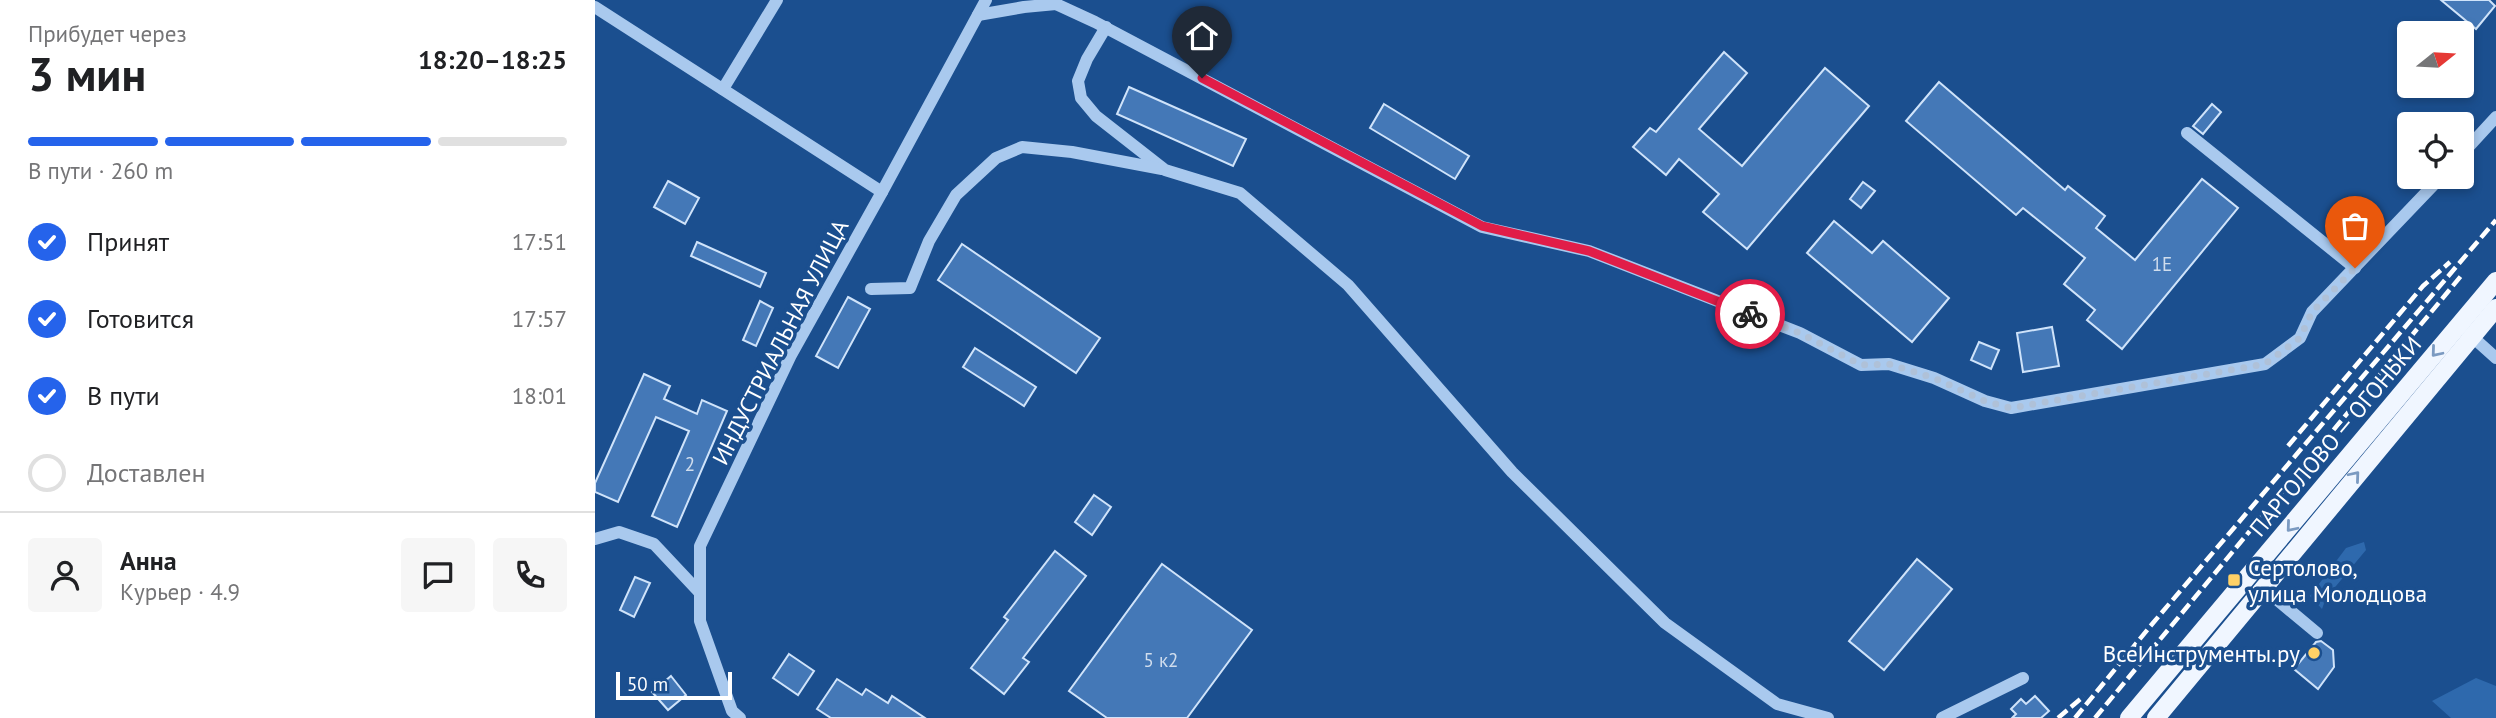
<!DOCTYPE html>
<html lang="ru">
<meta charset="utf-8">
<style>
body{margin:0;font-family:"PT Sans",sans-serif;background:#f6f6f6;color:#202124;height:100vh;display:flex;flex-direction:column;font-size:26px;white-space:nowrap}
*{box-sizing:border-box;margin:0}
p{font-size:23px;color:#757577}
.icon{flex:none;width:38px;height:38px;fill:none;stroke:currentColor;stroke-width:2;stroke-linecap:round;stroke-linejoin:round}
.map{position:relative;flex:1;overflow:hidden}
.sheet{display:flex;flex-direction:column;background:#fff;width:595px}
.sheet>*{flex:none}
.needle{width:46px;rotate:72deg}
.buttons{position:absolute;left:1802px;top:21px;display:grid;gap:14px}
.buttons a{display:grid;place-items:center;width:77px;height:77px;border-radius:7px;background:#fff;box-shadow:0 4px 10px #0003;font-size:35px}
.scale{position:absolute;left:21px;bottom:18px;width:116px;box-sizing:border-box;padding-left:7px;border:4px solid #fff;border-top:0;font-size:19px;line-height:24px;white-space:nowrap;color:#fff;-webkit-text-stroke:5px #1b4f8f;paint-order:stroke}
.pin{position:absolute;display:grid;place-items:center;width:60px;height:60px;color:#fff;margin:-72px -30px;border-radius:50% 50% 50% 0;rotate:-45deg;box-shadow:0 0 7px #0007}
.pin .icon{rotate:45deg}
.courier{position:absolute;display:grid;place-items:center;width:70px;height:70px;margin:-35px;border:5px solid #e11d48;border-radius:50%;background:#fff;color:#222;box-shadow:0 2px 9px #0007}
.summary em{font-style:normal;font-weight:600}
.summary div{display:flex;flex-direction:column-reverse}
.summary{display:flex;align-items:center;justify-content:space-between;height:119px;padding:0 28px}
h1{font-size:46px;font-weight:600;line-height:52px}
.bar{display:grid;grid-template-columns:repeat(4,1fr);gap:10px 7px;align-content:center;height:84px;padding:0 28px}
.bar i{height:9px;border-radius:5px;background:#e0e0e0}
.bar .on{background:#2563eb}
.bar p{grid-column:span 4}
.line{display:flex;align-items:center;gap:18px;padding:0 28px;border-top:2px solid #e0e0e0}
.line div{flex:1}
.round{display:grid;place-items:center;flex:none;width:74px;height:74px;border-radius:7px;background:#f6f6f6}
ol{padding:0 28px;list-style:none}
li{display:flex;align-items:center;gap:21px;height:77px}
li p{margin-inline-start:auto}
li .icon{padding:7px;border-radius:50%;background:#2563eb;color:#fff;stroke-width:4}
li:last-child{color:#757577}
li i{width:38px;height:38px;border:4px solid #e0e0e0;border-radius:50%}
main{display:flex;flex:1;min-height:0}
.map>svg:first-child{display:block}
.green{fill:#2e69ad}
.building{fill:#4478b7;stroke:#cfe3fa;stroke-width:2}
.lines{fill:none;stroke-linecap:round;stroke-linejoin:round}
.minor{stroke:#a9c9ee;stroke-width:12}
.major{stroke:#f0f6ff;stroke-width:18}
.rail{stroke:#fff;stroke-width:4.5;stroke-dasharray:12 5;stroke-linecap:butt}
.oneway{stroke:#7b9ac1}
.done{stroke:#afc1d8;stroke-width:7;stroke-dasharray:0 12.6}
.route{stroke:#e11d48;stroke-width:9}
.poi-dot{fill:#ffd166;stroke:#1b4f8f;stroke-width:2.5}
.labels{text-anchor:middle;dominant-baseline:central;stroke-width:7;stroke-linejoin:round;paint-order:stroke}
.number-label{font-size:19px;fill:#d0dded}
.street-label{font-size:23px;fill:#fff;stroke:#1b4f8f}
.poi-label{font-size:23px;fill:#fff;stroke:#1b4f8f;text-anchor:start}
</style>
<main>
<section class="sheet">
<div class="summary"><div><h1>3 мин</h1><p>Прибудет через</p></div><em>18:20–18:25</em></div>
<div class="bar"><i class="on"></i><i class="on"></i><i class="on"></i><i></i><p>В пути · 260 m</p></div>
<ol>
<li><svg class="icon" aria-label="check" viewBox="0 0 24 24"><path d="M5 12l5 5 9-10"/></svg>Принят<p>17:51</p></li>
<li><svg class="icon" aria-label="check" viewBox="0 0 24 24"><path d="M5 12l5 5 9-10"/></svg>Готовится<p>17:57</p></li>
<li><svg class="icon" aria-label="check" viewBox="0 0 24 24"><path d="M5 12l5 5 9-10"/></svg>В пути<p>18:01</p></li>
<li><i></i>Доставлен</li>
</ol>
<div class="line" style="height:126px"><a class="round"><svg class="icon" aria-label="person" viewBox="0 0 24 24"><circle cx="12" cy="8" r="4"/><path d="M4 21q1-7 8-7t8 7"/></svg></a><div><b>Анна</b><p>Курьер · 4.9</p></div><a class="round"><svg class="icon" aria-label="chat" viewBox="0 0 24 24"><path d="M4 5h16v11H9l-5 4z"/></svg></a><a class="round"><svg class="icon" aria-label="phone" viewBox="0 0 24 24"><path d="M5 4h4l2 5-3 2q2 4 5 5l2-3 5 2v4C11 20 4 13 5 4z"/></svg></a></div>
</section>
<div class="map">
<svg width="1901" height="718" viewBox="0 0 1901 718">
<rect width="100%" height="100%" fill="#1b4f8f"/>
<g class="green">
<polygon points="1769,542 1771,550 1731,598 1727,609 1715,596 1751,548"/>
<polygon points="1881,678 1901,686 1901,718 1856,718 1837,701"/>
</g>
<g class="building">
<polygon points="1846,0 1894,0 1900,6 1881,29"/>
<polygon points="1129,52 1152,73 1104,129 1147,166 1230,68 1274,106 1152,249 1108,212 1124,194 1084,159 1071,175 1038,147 1055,128 1061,132"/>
<polygon points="1344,82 1470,190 1473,186 1510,216 1501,228 1540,260 1607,179 1643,208 1527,349 1492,320 1500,310 1469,284 1490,258 1428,208 1421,215 1311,121"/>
<polygon points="534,87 651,139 638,166 522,114"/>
<polygon points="789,104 874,156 860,179 775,128"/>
<polygon points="1617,104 1626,112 1608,134 1598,126"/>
<polygon points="73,181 104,198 90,224 59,207"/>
<polygon points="1268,182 1280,191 1266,208 1255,199"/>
<polygon points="1239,221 1277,253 1288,241 1354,298 1317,342 1212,253"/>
<polygon points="102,242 171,273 165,287 96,256"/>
<polygon points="367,244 505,338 481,373 343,280"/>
<polygon points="253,297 275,309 243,368 221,356"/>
<polygon points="165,301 178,308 161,346 148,340"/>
<polygon points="1457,327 1464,366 1428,372 1422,333"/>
<polygon points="1384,342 1404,350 1396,369 1376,360"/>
<polygon points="380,348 441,387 429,406 368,367"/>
<polygon points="49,374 75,386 69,399 102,414 107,400 132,411 82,527 57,516 94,431 61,417 23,502 0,492 0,483"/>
<polygon points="499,495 516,507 497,535 480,522"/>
<polygon points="460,551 491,576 428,658 434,662 409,694 376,668 413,620 409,617"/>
<polygon points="1322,559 1357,589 1289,670 1254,641"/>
<polygon points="567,564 657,630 592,718 512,718 474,691"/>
<polygon points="40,577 55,583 39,617 25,610"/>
<polygon points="1726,641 1738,650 1739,667 1723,689 1699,669 1721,642"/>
<polygon points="194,654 219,671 203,695 178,678"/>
<polygon points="76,676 91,695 73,710 57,692"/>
<polygon points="242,679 267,695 271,689 293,703 297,696 330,718 236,718 222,709"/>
<polygon points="1440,696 1454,711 1446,718 1417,718 1421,714 1416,709 1426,699 1431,704"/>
</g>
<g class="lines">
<g class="minor">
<polyline points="458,0 461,4 500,22 887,227 994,251 1205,333 1266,365 1294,364 1339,378 1390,401 1416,408 1670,364 1705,338 1717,312 1846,177"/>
<polyline points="0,7 287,192"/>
<polyline points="383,15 429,7 461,4"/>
<polyline points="511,27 492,59 483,81 486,98 501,116 570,170 645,193 753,285 917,472 1070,623 1182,704 1233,718"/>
<polyline points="128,89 182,0"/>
<polyline points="1592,133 1760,268"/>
<polyline points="1867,154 1901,117"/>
<polyline points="276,289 315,288 334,241 361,195 401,158 427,147 477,152 567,169"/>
<polyline points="1872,332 1901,358"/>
<polyline points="0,539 24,532 59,544 105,593"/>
<polyline points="1668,588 1722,633"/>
<polyline points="145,718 137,711 105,621 105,546 196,355 287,192 391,0"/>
<polyline points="1347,718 1428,678"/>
</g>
<g class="major">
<polyline points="1534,718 1901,281"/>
<polyline points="1561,718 1901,308"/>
</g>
<g class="rail">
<polyline points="1693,446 1828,286 1855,262"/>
<polyline points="1463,718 1489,696"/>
<polyline points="1480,718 1558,623 1901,220"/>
<polyline points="1500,718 1866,276"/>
</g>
</g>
<defs><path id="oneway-chevron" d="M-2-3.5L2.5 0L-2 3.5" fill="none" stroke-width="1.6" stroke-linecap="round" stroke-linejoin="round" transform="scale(1.75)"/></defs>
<g class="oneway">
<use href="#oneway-chevron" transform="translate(1841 352) rotate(130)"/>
<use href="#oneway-chevron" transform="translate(1760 476) rotate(-50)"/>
<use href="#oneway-chevron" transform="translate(1696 527) rotate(130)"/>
</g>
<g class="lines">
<polyline class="done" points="1155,314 1205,333 1266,365 1294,364 1339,378 1390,401 1416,408 1670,364 1705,338 1717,312 1760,268"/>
<polyline class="route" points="607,78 887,226 994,251 1155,314"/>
</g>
<g class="poi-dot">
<rect x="1632" y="573" width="14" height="14" rx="3.5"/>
<circle cx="1719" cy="653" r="7"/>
</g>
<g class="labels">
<g class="number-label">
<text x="1567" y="264">1Е</text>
<text x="95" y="464">2</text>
<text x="566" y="660">5 к2</text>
</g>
<g class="street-label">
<text transform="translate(185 342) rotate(-63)">ИНДУСТРИАЛЬНАЯ УЛИЦА</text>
<text transform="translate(1740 436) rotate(-50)">ПАРГОЛОВО — ОГОНЬКИ</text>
</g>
<g class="poi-label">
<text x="1653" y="567">Сертолово,<tspan x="1653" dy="26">улица Молодцова</tspan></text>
<text x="1705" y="653" text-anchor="end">ВсеИнструменты.ру</text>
</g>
</g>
</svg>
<div class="buttons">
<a><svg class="needle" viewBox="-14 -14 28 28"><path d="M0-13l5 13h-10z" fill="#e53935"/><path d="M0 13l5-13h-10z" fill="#757577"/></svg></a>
<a><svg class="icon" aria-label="locate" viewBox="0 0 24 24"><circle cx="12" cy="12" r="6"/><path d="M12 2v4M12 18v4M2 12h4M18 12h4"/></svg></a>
</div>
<div class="scale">50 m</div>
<div class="pin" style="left:1760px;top:268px;background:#ea580c"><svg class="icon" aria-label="bag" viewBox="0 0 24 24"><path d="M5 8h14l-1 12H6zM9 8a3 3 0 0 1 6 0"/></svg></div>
<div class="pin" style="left:607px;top:78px;background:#1f2937"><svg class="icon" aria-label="home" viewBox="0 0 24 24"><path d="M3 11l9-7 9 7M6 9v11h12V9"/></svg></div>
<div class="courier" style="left:1155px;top:314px"><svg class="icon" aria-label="bike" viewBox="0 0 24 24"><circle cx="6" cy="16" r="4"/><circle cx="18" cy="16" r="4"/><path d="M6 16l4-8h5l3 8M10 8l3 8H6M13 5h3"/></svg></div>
</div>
</main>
